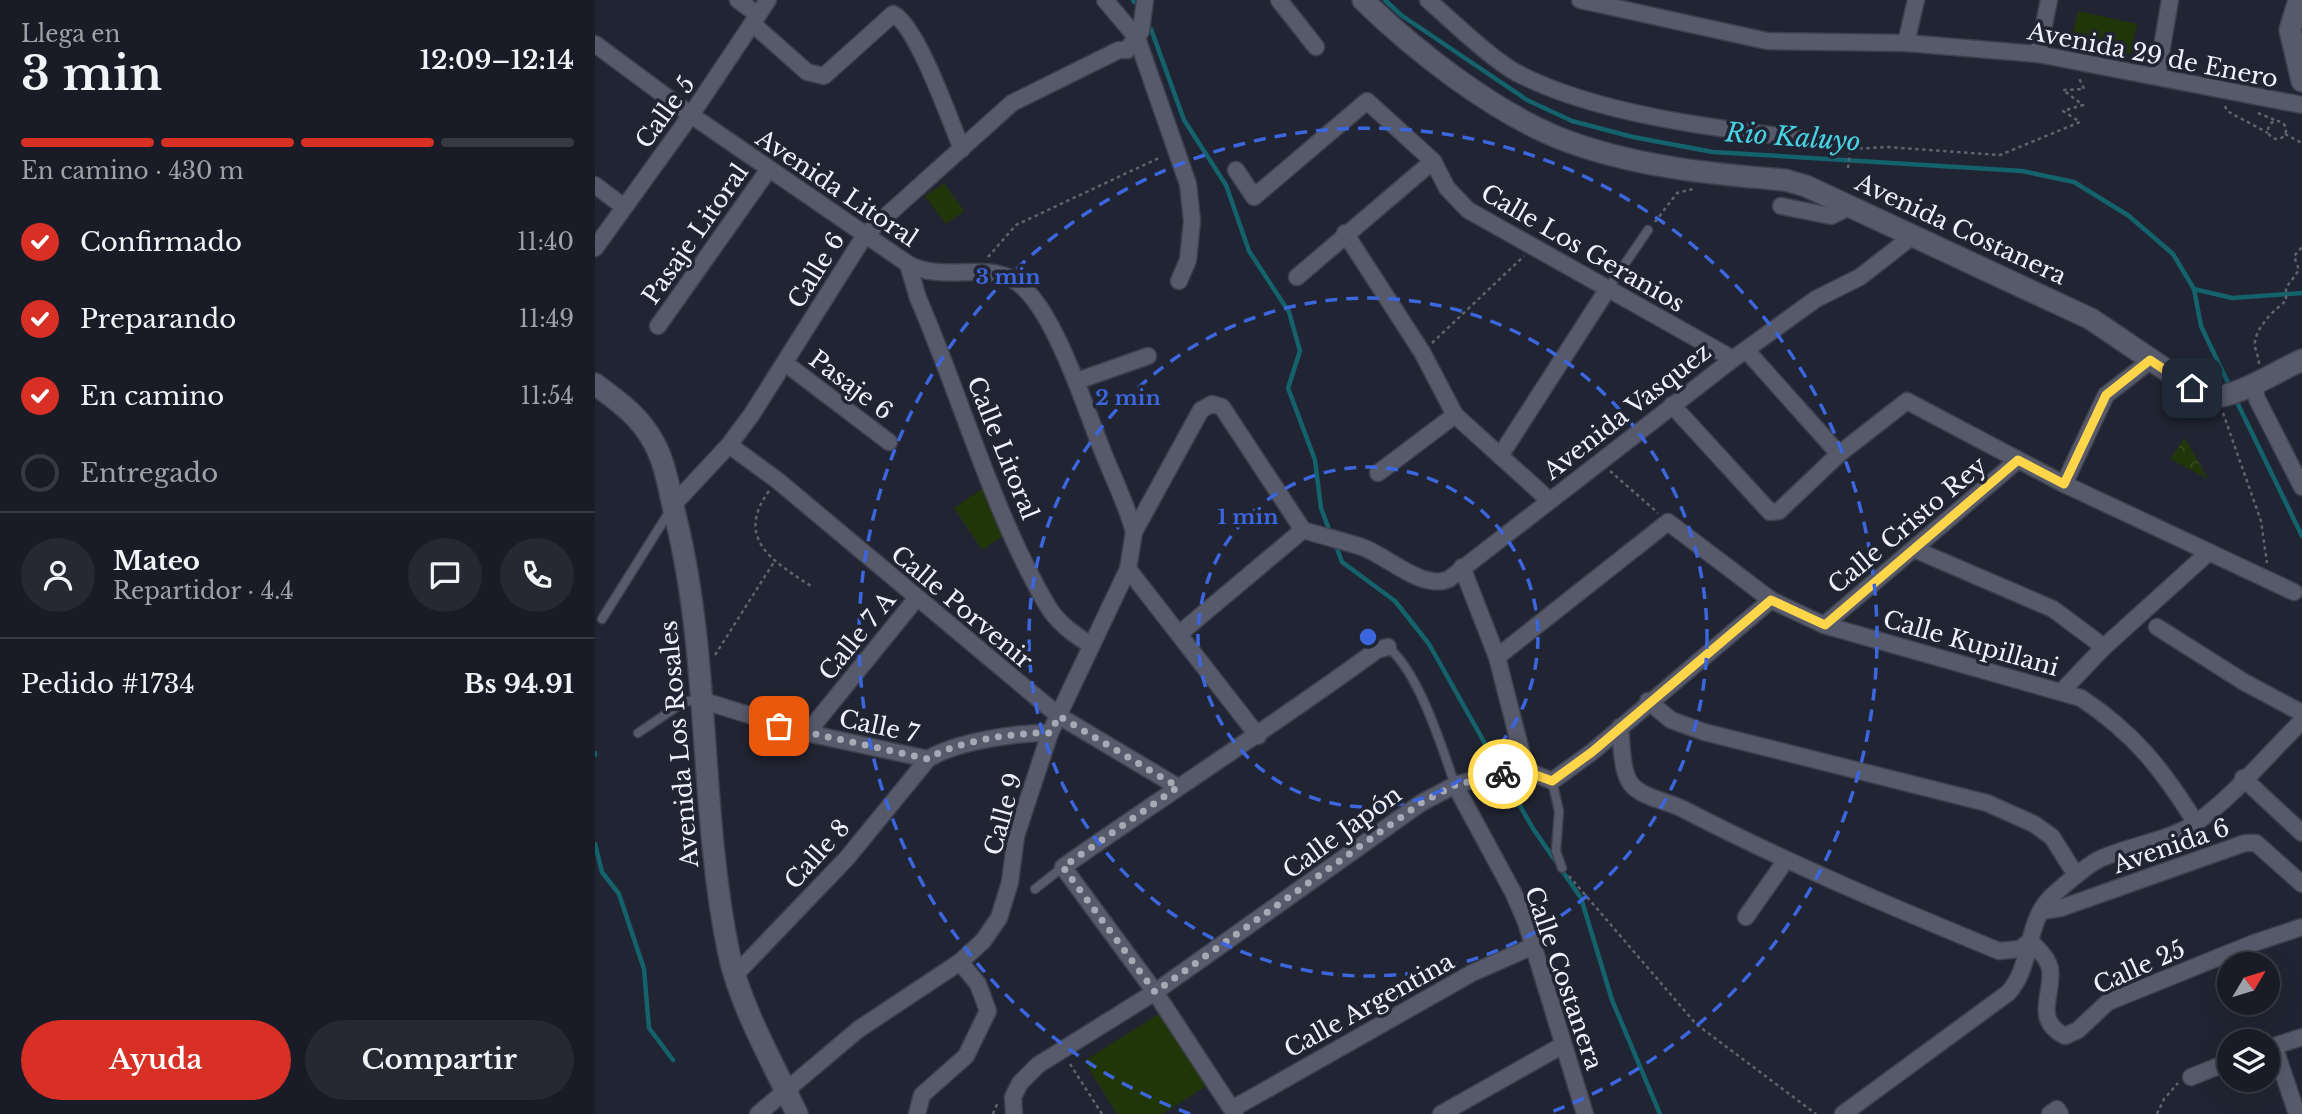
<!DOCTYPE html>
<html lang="es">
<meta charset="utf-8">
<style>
body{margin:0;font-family:"Libre Baskerville",serif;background:#262832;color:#f1f3f6;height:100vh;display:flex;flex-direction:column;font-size:26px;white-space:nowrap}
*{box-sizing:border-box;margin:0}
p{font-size:23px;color:#9fa1a7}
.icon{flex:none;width:38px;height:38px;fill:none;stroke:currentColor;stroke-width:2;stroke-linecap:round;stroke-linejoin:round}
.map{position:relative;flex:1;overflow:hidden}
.panel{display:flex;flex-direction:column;background:#191b26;width:595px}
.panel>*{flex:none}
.needle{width:46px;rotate:52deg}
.fabs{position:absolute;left:1622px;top:952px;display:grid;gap:14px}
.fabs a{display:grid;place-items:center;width:63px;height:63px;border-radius:50%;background:#191b26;box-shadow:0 7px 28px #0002,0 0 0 2px #373943;font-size:35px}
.pin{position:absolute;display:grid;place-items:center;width:60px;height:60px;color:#fff;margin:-30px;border-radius:14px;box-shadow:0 4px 10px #0006}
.courier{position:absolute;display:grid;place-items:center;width:70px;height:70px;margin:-35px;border:5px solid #ffd54a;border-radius:50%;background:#fff;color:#222;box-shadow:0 2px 9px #0007}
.headline em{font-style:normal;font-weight:600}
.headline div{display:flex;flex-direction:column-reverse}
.headline{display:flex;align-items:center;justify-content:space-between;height:119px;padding:0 21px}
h1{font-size:46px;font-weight:600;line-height:52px}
.bar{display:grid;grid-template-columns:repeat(4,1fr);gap:10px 7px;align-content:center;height:84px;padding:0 21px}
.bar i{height:9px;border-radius:5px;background:#373943}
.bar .active{background:#d93025}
.bar p{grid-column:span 4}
.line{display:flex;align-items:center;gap:18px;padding:0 21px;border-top:2px solid #373943}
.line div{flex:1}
.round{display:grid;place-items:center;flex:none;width:74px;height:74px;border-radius:37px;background:#262832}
ol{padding:0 21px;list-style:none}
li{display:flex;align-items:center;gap:21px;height:77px}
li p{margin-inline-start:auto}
li .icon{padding:7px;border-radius:50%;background:#d93025;color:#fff;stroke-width:4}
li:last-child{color:#9fa1a7}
li i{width:38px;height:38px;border:4px solid #373943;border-radius:50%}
.action{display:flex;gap:14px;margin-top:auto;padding:14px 21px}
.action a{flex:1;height:80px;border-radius:42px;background:#d93025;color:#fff;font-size:28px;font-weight:600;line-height:80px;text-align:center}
.action a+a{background:#262832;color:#f1f3f6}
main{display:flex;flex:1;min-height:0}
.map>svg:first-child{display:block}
.grass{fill:#213608}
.park{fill:url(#park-crowns)}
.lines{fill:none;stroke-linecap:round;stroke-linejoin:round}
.stream{stroke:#14626b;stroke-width:4.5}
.lane-casing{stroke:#3d3f4c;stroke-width:11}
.street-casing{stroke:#3d3f4c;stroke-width:19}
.secondary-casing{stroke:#3d3f4c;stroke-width:24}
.path{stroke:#60626f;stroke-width:2.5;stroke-dasharray:3.5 3.5;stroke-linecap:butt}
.lane{stroke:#565a6a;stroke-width:8}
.street{stroke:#565a6a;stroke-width:16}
.secondary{stroke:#565a6a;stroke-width:21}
.done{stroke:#a7a9b5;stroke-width:7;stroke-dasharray:0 12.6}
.route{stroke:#ffd54a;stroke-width:9}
.ring{fill:none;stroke:#3c66dd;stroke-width:3.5;stroke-dasharray:12 9}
.labels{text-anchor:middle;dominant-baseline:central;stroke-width:7;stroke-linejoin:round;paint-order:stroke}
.street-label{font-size:24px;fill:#eff1fb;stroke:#212432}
.water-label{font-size:26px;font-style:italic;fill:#46d4e5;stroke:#212432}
.centre{fill:#3c66dd;stroke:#212432;stroke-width:3.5}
.ring-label{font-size:21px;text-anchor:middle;font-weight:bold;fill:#3c66dd;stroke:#212432;stroke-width:7;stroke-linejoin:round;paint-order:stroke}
</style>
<main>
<section class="panel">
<div class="headline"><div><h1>3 min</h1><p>Llega en</p></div><em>12:09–12:14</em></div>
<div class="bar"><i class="active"></i><i class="active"></i><i class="active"></i><i></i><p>En camino · 430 m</p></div>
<ol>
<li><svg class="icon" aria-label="check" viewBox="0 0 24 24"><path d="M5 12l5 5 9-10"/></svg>Confirmado<p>11:40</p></li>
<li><svg class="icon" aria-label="check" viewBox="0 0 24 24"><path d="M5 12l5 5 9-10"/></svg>Preparando<p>11:49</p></li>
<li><svg class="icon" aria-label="check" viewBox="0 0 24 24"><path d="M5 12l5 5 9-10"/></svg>En camino<p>11:54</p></li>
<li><i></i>Entregado</li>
</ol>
<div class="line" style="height:126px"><a class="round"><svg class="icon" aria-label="person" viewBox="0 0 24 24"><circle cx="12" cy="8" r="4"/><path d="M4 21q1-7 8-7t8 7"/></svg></a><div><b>Mateo</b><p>Repartidor · 4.4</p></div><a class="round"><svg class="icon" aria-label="chat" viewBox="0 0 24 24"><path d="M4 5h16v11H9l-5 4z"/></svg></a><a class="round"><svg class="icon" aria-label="phone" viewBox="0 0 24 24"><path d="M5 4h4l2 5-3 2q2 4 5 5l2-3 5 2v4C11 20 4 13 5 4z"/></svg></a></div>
<div class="line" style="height:91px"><div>Pedido #1734</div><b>Bs 94.91</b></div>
<div class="action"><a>Ayuda</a><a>Compartir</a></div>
</section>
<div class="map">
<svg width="1707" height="1114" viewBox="0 0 1707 1114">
<defs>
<pattern id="park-crowns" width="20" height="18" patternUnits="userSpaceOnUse" patternTransform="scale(1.75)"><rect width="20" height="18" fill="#213608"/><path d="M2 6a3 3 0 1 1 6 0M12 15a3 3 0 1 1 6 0" fill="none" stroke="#374a21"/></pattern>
</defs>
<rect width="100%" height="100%" fill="#212432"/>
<g class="grass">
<polygon points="1483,11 1542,24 1535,55 1476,42"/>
<polygon points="349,183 369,211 351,224 330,196"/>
<polygon points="387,489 415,531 387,550 359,508"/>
<polygon points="567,1012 613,1085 567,1114 522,1114 489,1061"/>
</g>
<polygon class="park" points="1590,438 1613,479 1575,459"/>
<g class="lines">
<g class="stream">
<polyline points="538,0 539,2"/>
<polyline points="790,0 806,15 932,100 977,121 1038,137 1118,152 1427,171 1479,182 1534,216 1578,254 1599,289 1606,326 1635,387"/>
<polyline points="556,29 589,120 631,185 654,251 694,312 705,351 693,388 720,460 726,508 735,532"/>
<polyline points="1599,289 1637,298 1707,293"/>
<polyline points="1640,398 1707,536"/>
<polyline points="740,543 747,562 800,601 834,644 937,827 986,898 1017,1000 1065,1114"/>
<polyline points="0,753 0,755"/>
<polyline points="0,844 7,872 24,894 49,969 54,1028 78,1060"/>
</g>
<defs>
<g id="lane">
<polyline points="1012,290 1053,230"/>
<polyline points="7,619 76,509"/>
<path d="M793,647C824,673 847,747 860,785"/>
<polyline points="43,733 89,702 104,699"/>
<polyline points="957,781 964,811 961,851 967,868"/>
<polyline points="440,889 468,867"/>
</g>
<g id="street">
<polyline points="143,0 163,15"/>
<polyline points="510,0 542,38 593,184 597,221 593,260 584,281"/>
<polyline points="684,0 721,47"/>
<path d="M833,0C856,20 898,61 924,74C1001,114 1123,129 1210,139"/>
<polyline points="985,0 1172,41 1311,43 1443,54 1707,105"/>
<path d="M159,25L212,72L229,76L298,14C322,25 355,121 367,149"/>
<polyline points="1311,43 1321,0"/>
<path d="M0,44L96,115L313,264C346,282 387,263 417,279C457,301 489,405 506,447C517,476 531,502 539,532"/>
<polyline points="1443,54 1454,0"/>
<polyline points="1562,76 1575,0"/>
<polyline points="641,170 659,197 772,101 838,161 852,188 873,210 1138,359"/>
<polyline points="0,185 29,207"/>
<polyline points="1186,206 1236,216 1256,206"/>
<polyline points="750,233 827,352 860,415 954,500"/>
<polyline points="0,248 96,115 173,0"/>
<path d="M313,264L323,298C366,397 398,513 452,605C461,621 480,636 495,644"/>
<polyline points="702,277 838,161"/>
<polyline points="63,326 174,169"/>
<polyline points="1152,351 1244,454"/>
<polyline points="190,363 294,442"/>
<polyline points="482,381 553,356"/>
<polyline points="1658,383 1662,399 1707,487"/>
<polyline points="1077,405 1175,512 1184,511 1244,454 1312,401 1469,484 1699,592"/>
<polyline points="134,445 182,480 464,716 583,787"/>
<polyline points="905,456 1012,290"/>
<polyline points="783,473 860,415"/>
<polyline points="1469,484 1511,395 1555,361"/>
<polyline points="78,505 134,445 157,414 270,235 417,103 524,50 532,50 546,31 550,0"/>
<path d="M708,530C728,536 748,541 767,547C791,555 827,591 854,579L1138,359L1221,299L1265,277L1319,235"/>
<polyline points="1321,550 1458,609 1509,647"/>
<polyline points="867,567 902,657 930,766"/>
<polyline points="533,569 663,736"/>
<polyline points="1229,625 1423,460"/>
<polyline points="1562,627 1649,682 1707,713"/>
<polyline points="584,634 708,530"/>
<path d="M902,657L1073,522L1176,600L1229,625L1486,698C1540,734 1567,769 1601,823"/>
<polyline points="1467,691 1509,647 1614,552"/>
<polyline points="106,700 212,733 333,759"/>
<polyline points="1053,701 1076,720 1109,732 1392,803 1439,824 1457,837 1481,875"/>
<path d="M1025,727C1027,743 1026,771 1036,784C1047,798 1073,801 1088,809C1190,862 1297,907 1404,951L1425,949L1435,941C1443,949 1453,958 1455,969C1459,994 1437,1019 1470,1036L1483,1030L1513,1002L1659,943L1707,927"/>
<polyline points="212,733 321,599"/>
<polyline points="1648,778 1707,833"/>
<polyline points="860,785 919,894 931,922 990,1114"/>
<polyline points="1447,911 1466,908 1650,843 1661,843 1707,884"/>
<polyline points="1151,917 1191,860"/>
<path d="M140,975L252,858L333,759C360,742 423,732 455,733"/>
<polyline points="1679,1046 1702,1114"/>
<polyline points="1673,1048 1707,1037"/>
<polyline points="1596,1077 1634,1062"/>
<polyline points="637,1109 877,973 936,947"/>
<polyline points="163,1114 264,1029 365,962 388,941 404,918 415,882 421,836 455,733 533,569 539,532 606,410 617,404 627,407 708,530"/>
<polyline points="322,1114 327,1095 371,1056 393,1011 383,984 365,962"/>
<polyline points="419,1114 418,1097 425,1083 443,1065 560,992 826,803 860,785 930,766 938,773 957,781 997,752 1176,600"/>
<path d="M640,1114L560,992L468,867C572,794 679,725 782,650L793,647"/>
<polyline points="846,1114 968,1045"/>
<path d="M1248,1114L1413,993C1438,966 1430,923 1456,897C1468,886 1493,864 1507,858C1537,845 1576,840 1602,822C1639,796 1675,752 1707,721"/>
<polyline points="1455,1114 1462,1109 1465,1114"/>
</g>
<g id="secondary">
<path d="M768,0C820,51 896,110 964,138C1035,166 1115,174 1190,180L1211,186L1496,319L1611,397C1639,400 1680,372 1707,360"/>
<polyline points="1704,0 1695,30 1707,81"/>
<path d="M0,384C23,401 45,416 59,443C71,464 75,495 81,519C116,661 104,810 134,954C145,1006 179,1065 202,1114"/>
</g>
</defs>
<use href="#lane" class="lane-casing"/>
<use href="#street" class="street-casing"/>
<use href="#secondary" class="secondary-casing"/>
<g class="path">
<polyline points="1630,106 1632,111 1673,133"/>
<polyline points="1663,113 1680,120"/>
<circle cx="1682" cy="130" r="9"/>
<polyline points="1690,134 1707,143"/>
<polyline points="1223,142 1255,149 1293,147 1405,155 1485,122 1468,111 1488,105 1468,90 1489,89 1484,78"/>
<polyline points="1253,168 1255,149"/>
<polyline points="1060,222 1082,193 1098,189"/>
<polyline points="393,257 421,225 566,157"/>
<polyline points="837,343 929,256"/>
<path d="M1664,364C1664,356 1659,349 1660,342C1662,326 1679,310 1691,301V288L1704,270L1699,256L1707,247"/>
<polyline points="1628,413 1666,521 1672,563"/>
<polyline points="1015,471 1063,513"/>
<path d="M174,491C139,539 179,562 216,586"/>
<polyline points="120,655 179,562"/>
<polyline points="974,876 1101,1024 1221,1114"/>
<polyline points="475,1064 507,1114"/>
<polyline points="398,1114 403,1102"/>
<polyline points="1562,1114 1569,1099 1583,1083"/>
</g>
<use href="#lane" class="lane"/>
<use href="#street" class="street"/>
<use href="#secondary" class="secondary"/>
</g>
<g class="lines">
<path class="done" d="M184,726L333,759C360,741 422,732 455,733L464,716L583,787L468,867L560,992L826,803L860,785L908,774"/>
<polyline class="route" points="908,774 930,766 938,774 957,781 997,752 1176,600 1230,625 1423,460 1469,484 1511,395 1555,360 1597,388"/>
</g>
<g class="ring">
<circle cx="773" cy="637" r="170"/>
<circle cx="773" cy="637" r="339"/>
<path d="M595 1114A509 509 0 1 1 951 1114"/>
</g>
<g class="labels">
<g class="street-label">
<text transform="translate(1558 55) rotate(11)">Avenida 29 de Enero</text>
<text transform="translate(70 112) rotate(-54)">Calle 5</text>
<text transform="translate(242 188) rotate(34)">Avenida Litoral</text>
<text transform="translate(1366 229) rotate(25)">Avenida Costanera</text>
<text transform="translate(100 234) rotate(-55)">Pasaje Litoral</text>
<text transform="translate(988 248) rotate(30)">Calle Los Geranios</text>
<text transform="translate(221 270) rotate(-58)">Calle 6</text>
<text transform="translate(256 385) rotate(37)">Pasaje 6</text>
<text transform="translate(1032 411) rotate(-38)">Avenida Vasquez</text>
<text transform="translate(408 448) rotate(68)">Calle Litoral</text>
<text transform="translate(1312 525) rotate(-40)">Calle Cristo Rey</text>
<text transform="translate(367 607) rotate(40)">Calle Porvenir</text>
<text transform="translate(262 636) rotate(-51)">Calle 7 A</text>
<text transform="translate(1376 643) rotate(16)">Calle Kupillani</text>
<text transform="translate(284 726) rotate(12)">Calle 7</text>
<text transform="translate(84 744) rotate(-95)">Avenida Los Rosales</text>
<text transform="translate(408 814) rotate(-75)">Calle 9</text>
<text transform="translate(747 832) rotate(-36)">Calle Japón</text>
<text transform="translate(1576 846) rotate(-19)">Avenida 6</text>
<text transform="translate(222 854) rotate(-48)">Calle 8</text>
<text transform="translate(1544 967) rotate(-24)">Calle 25</text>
<text transform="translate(969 978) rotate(71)">Calle Costanera</text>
<text transform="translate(774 1005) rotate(-29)">Calle Argentina</text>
</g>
<g class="water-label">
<text transform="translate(1198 137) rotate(4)">Rio Kaluyo</text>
</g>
</g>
<circle cx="773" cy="637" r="10" class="centre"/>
<g class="ring-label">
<text x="413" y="284">3 min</text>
<text x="533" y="405">2 min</text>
<text x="653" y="524">1 min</text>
</g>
</svg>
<div class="fabs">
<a><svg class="needle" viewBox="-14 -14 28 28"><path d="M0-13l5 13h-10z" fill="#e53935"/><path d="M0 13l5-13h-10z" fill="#9fa1a7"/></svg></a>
<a><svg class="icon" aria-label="layers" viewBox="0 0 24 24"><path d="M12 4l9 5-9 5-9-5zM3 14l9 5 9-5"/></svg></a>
</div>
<div class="pin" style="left:184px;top:726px;background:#ea580c"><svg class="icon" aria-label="bag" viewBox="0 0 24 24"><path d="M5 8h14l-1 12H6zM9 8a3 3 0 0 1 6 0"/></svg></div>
<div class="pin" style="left:1597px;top:388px;background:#1f2937"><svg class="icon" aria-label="home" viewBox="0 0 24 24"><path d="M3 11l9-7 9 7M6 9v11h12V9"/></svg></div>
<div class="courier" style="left:908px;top:774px"><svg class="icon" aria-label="bike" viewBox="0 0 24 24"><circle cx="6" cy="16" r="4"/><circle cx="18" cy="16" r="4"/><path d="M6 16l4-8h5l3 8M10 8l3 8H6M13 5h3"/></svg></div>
</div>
</main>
